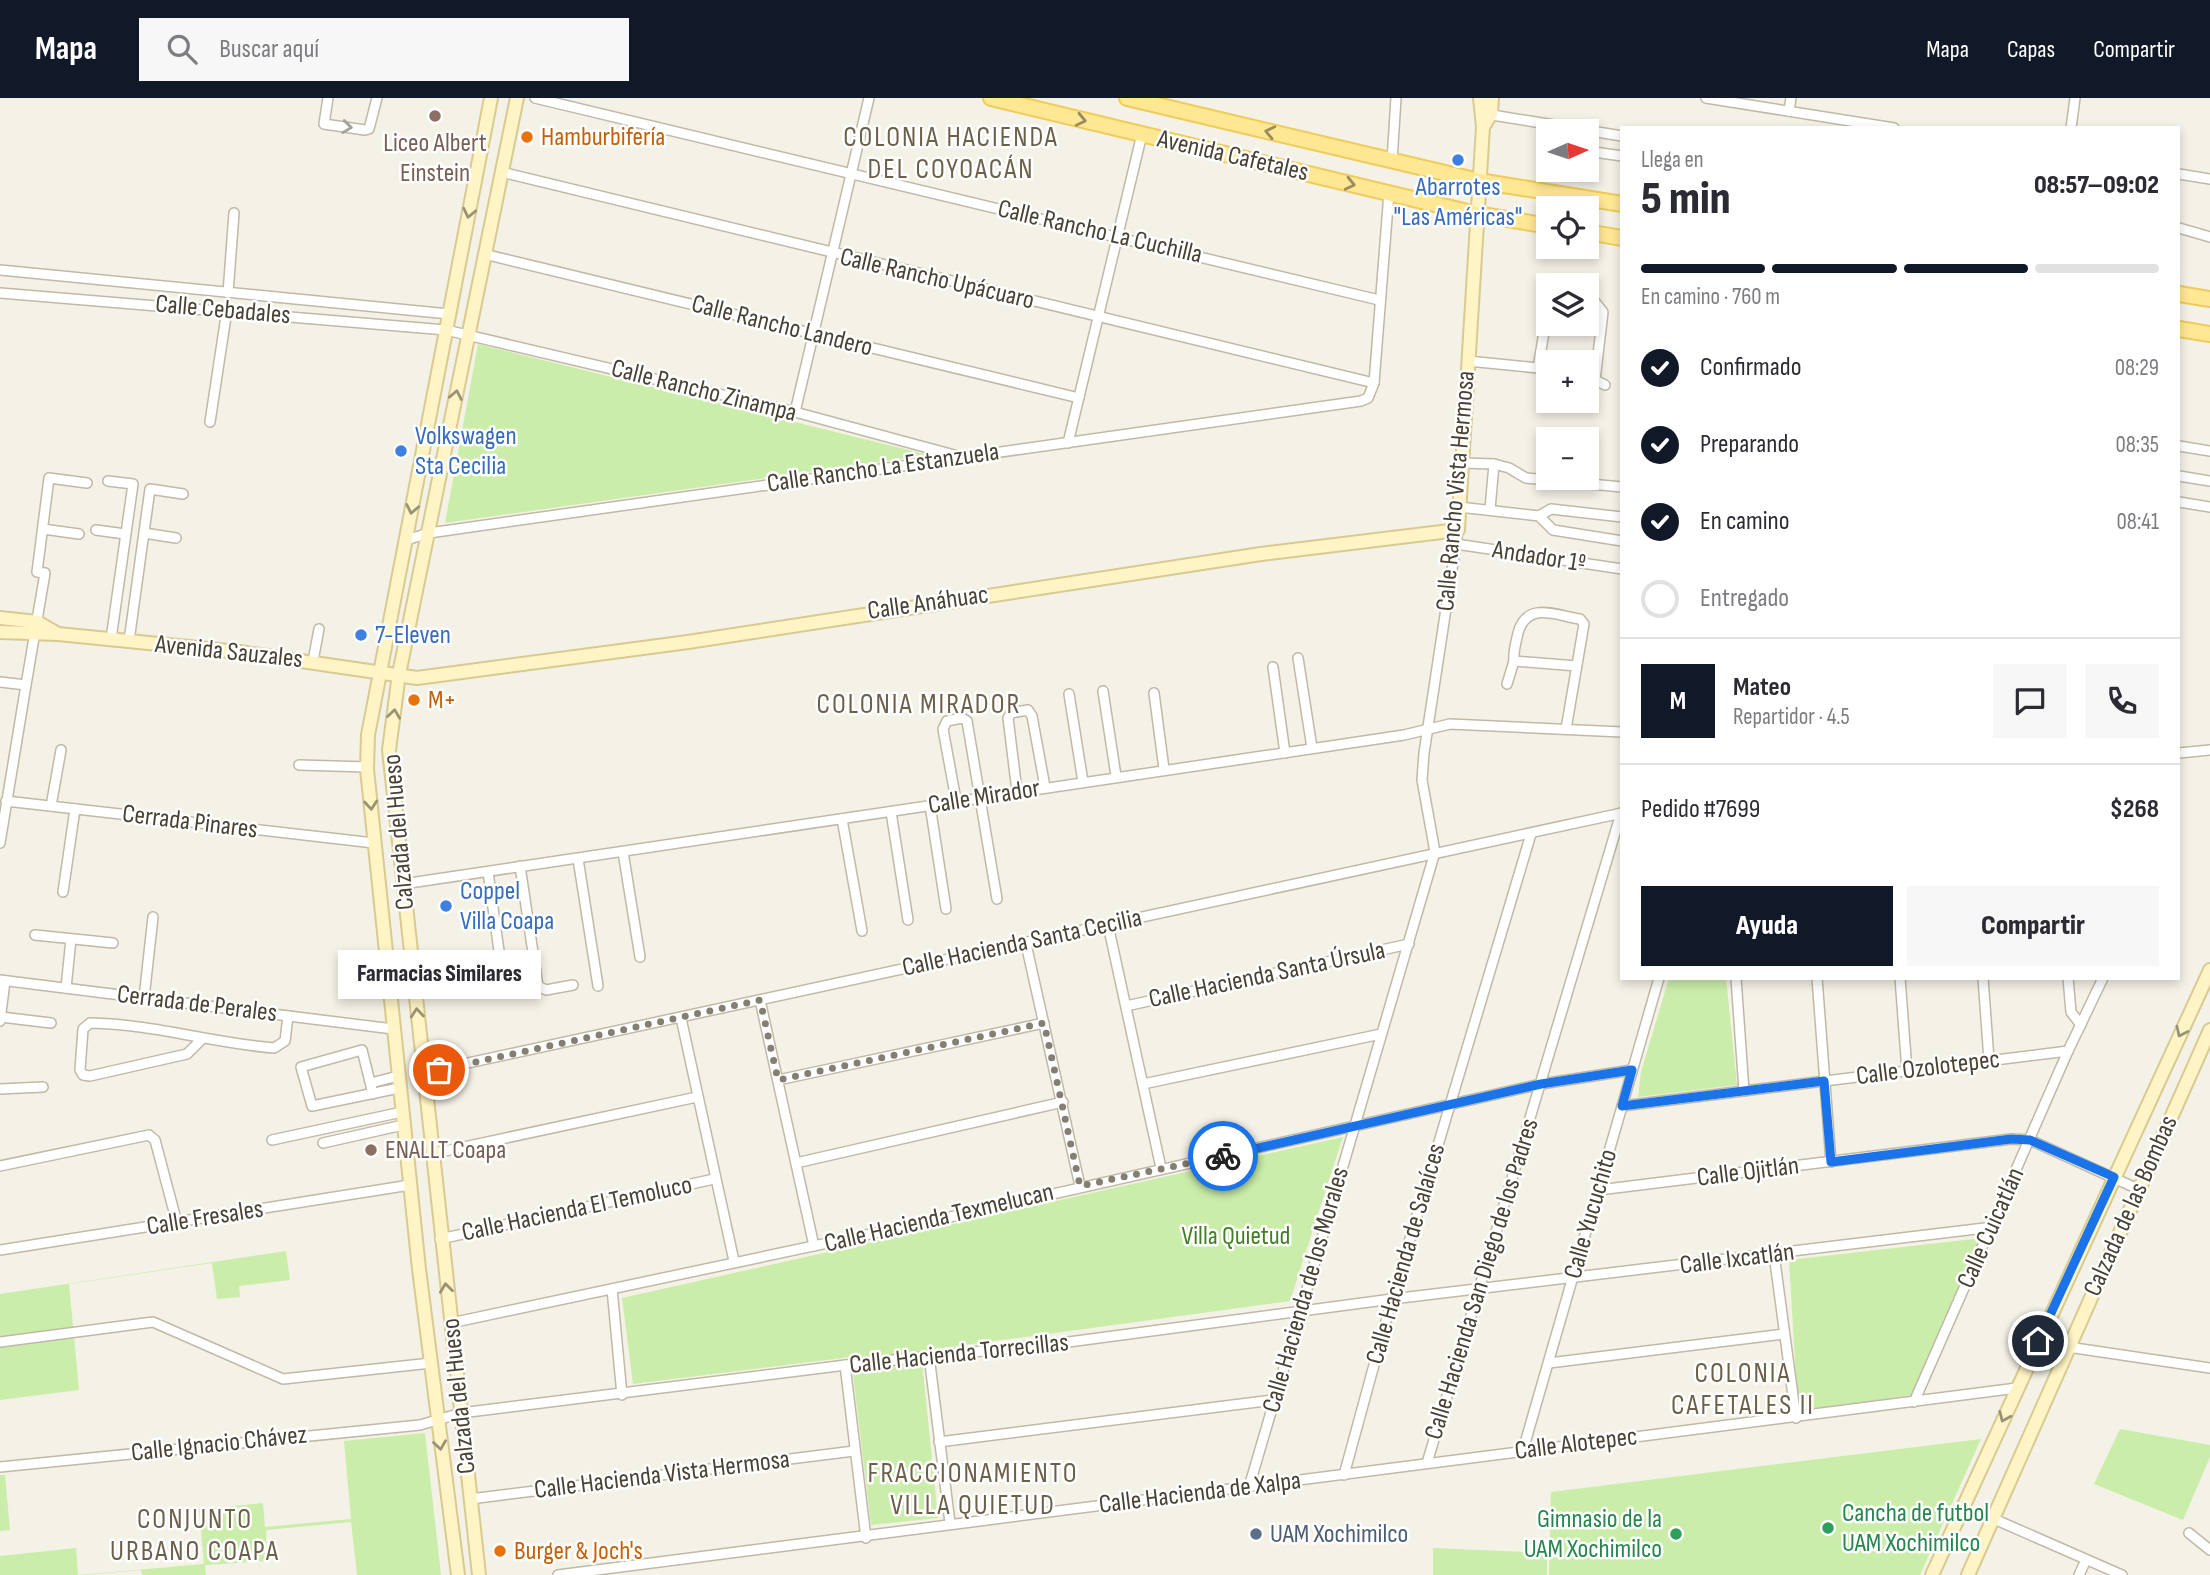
<!DOCTYPE html>
<html lang="es">
<meta charset="utf-8">
<style>
body{margin:0;font-family:"Sofia Sans Condensed",sans-serif;background:#f7f7f7;color:#2b2b33;height:100vh;display:flex;flex-direction:column;font-size:26px;white-space:nowrap}
*{box-sizing:border-box;margin:0}
p{font-size:23px;color:#7c7c81}
.icon{flex:none;width:38px;height:38px;fill:none;stroke:currentColor;stroke-width:2;stroke-linecap:round;stroke-linejoin:round}
.map{position:relative;flex:1;overflow:hidden}
.side{position:absolute;left:1620px;top:28px;width:560px;height:854px;display:flex;flex-direction:column;background:#fff;border-radius:0px;box-shadow:0 4px 10px #0003}
.side>*{flex:none}
.needle{width:46px;rotate:87deg}
.controls{position:absolute;left:1536px;top:21px;display:grid;gap:14px}
.controls a{display:grid;place-items:center;width:63px;height:63px;border-radius:0px;background:#fff;box-shadow:0 4px 10px #0003;font-size:35px}
.pin{position:absolute;display:grid;place-items:center;width:60px;height:60px;color:#fff;margin:-30px;border:4px solid #fff;border-radius:50%;box-shadow:0 2px 7px #0007}
.courier{position:absolute;display:grid;place-items:center;width:70px;height:70px;margin:-35px;border:5px solid #1a73e8;border-radius:50%;background:#fff;color:#222;box-shadow:0 2px 9px #0007}
.bubble{position:absolute;height:49px;border-radius:0px;background:#fff;box-shadow:0 4px 10px #0003;font-size:23px;font-weight:800;line-height:49px;text-align:center}
.overview em{font-style:normal;font-weight:800}
.overview div{display:flex;flex-direction:column-reverse}
.overview{display:flex;align-items:center;justify-content:space-between;height:119px;padding:0 21px}
h1{font-size:46px;font-weight:800;line-height:52px}
.bar{display:grid;grid-template-columns:repeat(4,1fr);gap:10px 7px;align-content:center;height:84px;padding:0 21px}
.bar i{height:9px;border-radius:5px;background:#e1e1e2}
.bar .current{background:#111827}
.bar p{grid-column:span 4}
.line{display:flex;align-items:center;gap:18px;padding:0 21px;border-top:2px solid #e1e1e2}
.line div{flex:1}
.round{display:grid;place-items:center;flex:none;width:74px;height:74px;border-radius:0px;background:#f7f7f7}
ol{padding:0 21px;list-style:none}
li{display:flex;align-items:center;gap:21px;height:77px}
li p{margin-inline-start:auto}
li .icon{padding:7px;border-radius:50%;background:#111827;color:#fff;stroke-width:4}
li:last-child{color:#7c7c81}
li i{width:38px;height:38px;border:4px solid #e1e1e2;border-radius:50%}
.primary-button{display:flex;gap:14px;margin-top:auto;padding:14px 21px}
.primary-button a{flex:1;height:80px;border-radius:0px;background:#111827;color:#fff;font-size:28px;font-weight:800;line-height:80px;text-align:center}
.primary-button a+a{background:#f7f7f7;color:#2b2b33}
header{display:flex;align-items:center;gap:42px;box-sizing:border-box;height:98px;padding:0 35px;background:#111827;color:#fff}
header strong{font-size:33px}
nav{display:flex;gap:38px;margin-inline-start:auto;font-size:24px}
.search{width:490px;height:63px;background:#f7f7f7;display:flex;align-items:center;gap:18px;box-sizing:border-box;padding:0 24px;border-radius:0px;color:#7c7c81;font-size:26px}
.map>svg:first-child{display:block}
.green{fill:#cbedaa}
.lines{fill:none;stroke-linecap:round;stroke-linejoin:round}
.street-casing{stroke:#c1b9a7;stroke-width:12}
.secondary-casing{stroke:#d8ca91;stroke-width:16}
.primary-casing{stroke:#efcb59;stroke-width:18}
.street{stroke:#fff;stroke-width:9}
.secondary{stroke:#fff4c5;stroke-width:12}
.primary{stroke:#ffe794;stroke-width:14}
.oneway{stroke:#9a8c5f}
.oneway2{stroke:#a4a09a}
.oneway3{stroke:#9a9275}
.done{stroke:#847f72;stroke-width:7;stroke-dasharray:0 12.6}
.route{stroke:#1a73e8;stroke-width:9}
.education-dot{fill:#8d6e63;stroke:#fff;stroke-width:2.5}
.food-dot{fill:#e8710a;stroke:#fff;stroke-width:2.5}
.shop-dot{fill:#3f7fe0;stroke:#fff;stroke-width:2.5}
.leisure-dot{fill:#2e9e5b;stroke:#fff;stroke-width:2.5}
.service-dot{fill:#5c6f8a;stroke:#fff;stroke-width:2.5}
.labels{text-anchor:middle;dominant-baseline:central;stroke-width:5;stroke-linejoin:round;paint-order:stroke}
.food-label{font-size:26px;fill:#c56008;stroke:#fff;text-anchor:start}
.education-label{font-size:26px;fill:#785e54;stroke:#fff}
.street-label{font-size:26px;fill:#484134;stroke:#fff}
.shop-label{font-size:26px;fill:#366cbe;stroke:#fff;text-anchor:start}
.park-label{font-size:26px;fill:#407f22;stroke:#fff}
.leisure-label{font-size:26px;fill:#27864d;stroke:#fff;text-anchor:start}
.service-label{font-size:26px;fill:#4e5e75;stroke:#fff;text-anchor:start}
.neighbourhood-label{font-size:28px;letter-spacing:2px;fill:#6c604a;stroke:#fff}
</style>
<header>
<strong>Mapa</strong>
<div class="search"><svg class="icon" aria-label="search" viewBox="0 0 24 24"><circle cx="10" cy="10" r="6"/><path d="M15 15l6 6"/></svg>Buscar aquí</div>
<nav><a>Mapa</a><a>Capas</a><a>Compartir</a></nav>
</header>
<div class="map">
<svg width="2210" height="1477" viewBox="0 0 2210 1477">
<rect width="100%" height="100%" fill="#f4f1e6"/>
<g class="green">
<polygon points="478,246 929,357 445,425"/>
<polygon points="1669,880 1726,880 1737,987 1638,999 1641,974"/>
<polygon points="1343,1039 1290,1203 921,1253 938,1420 871,1427 851,1259 633,1286 622,1200"/>
<polygon points="1982,1140 1912,1297 1798,1314 1789,1162"/>
<polygon points="286,1153 290,1182 239,1188 240,1199 217,1201 212,1165 69,1186 79,1292 0,1302 0,1196"/>
<polygon points="2120,1331 2210,1347 2210,1359 2183,1422 2094,1386"/>
<polygon points="425,1335 441,1477 357,1477 351,1424 266,1432 267,1463 205,1467 206,1477 142,1477 141,1472 86,1477 0,1477 0,1458 76,1450 78,1477 204,1466 199,1411 263,1405 265,1429 351,1421 344,1343"/>
<polygon points="1981,1341 1920,1477 1549,1477 1551,1394"/>
<polygon points="0,1377 5,1377 10,1432 0,1433"/>
<polygon points="1433,1450 1547,1455 1547,1477 1433,1477"/>
</g>
<g class="lines">
<defs>
<g id="street">
<polyline points="328,0 324,26 365,32 369,31 377,0"/>
<polyline points="535,0 1379,202"/>
<polyline points="1706,0 1894,30"/>
<polyline points="1789,13 1791,0"/>
<polyline points="1486,16 1622,38"/>
<polyline points="2071,30 2075,0"/>
<polyline points="1587,53 1622,58"/>
<polyline points="1392,63 1396,0"/>
<polyline points="501,74 1374,285"/>
<polyline points="2179,76 2210,81"/>
<polyline points="2179,130 2210,139"/>
<polyline points="484,156 1079,300"/>
<polyline points="0,172 449,216"/>
<polyline points="0,195 446,232 795,314 958,358"/>
<polyline points="228,195 234,115"/>
<polyline points="1587,204 1595,204 1603,214 1595,282"/>
<polyline points="1468,263 1538,270 1549,277"/>
<polyline points="1538,270 1549,204"/>
<polyline points="1587,282 1595,282 1605,287"/>
<polyline points="795,314 869,0"/>
<polyline points="210,324 227,212"/>
<polyline points="1068,345 1142,36"/>
<polyline points="2179,348 2210,353"/>
<polyline points="1462,365 1494,366"/>
<polyline points="2179,378 2210,383"/>
<polyline points="108,383 133,386 111,541"/>
<polyline points="2179,404 2210,409"/>
<polyline points="1459,409 1539,418 1553,432 1622,443"/>
<polyline points="1490,411 1494,366 1509,370 1526,380 1622,389"/>
<polyline points="1539,418 1551,411 1622,419"/>
<polyline points="43,431 79,436"/>
<polyline points="96,432 125,436"/>
<polyline points="144,435 176,440"/>
<polyline points="406,442 429,435 1361,303 1368,300 1374,285 1389,95"/>
<polyline points="1456,446 1622,471"/>
<polyline points="129,543 150,391 183,396"/>
<polyline points="1298,560 1312,650"/>
<polyline points="313,563 319,531"/>
<polyline points="1273,569 1285,655"/>
<polyline points="0,584 26,587 0,745"/>
<polyline points="1507,586 1514,563"/>
<polyline points="26,587 45,475 37,474 49,380 87,385"/>
<polyline points="1103,593 1116,678"/>
<polyline points="1154,595 1164,671"/>
<polyline points="1069,596 1083,684"/>
<path d="M1566,631L1584,526L1580,521C1554,517 1527,503 1518,535C1516,545 1513,553 1514,563L1577,568"/>
<polyline points="2179,655 2210,652"/>
<polyline points="299,667 367,669"/>
<polyline points="1017,693 1008,620 1011,615 1028,612 1032,618 1045,689"/>
<polyline points="956,702 943,631 947,623 962,620 967,623 997,801"/>
<polyline points="6,703 374,745"/>
<polyline points="930,707 946,811"/>
<polyline points="51,708 61,652"/>
<polyline points="891,714 908,822"/>
<polyline points="842,721 862,833"/>
<polyline points="623,754 640,859"/>
<polyline points="578,761 598,888"/>
<polyline points="520,768 538,888 546,892 573,887"/>
<polyline points="488,774 500,860"/>
<polyline points="403,786 1404,637 1450,626 1622,634"/>
<polyline points="63,794 75,711"/>
<polyline points="1108,827 1161,1070"/>
<polyline points="35,837 113,845"/>
<polyline points="1026,846 1080,1088"/>
<polyline points="1736,880 1744,993"/>
<polyline points="1817,880 1831,1064"/>
<polyline points="1900,880 1907,973"/>
<polyline points="1983,880 1989,962"/>
<polyline points="2068,880 2071,914 2081,927"/>
<polyline points="0,882 393,931"/>
<polyline points="66,890 71,841"/>
<polyline points="144,900 153,819"/>
<polyline points="760,902 814,1148"/>
<polyline points="1126,908 1409,846"/>
<polyline points="1,919 51,925"/>
<polyline points="681,920 734,1163"/>
<polyline points="0,923 5,883"/>
<path d="M201,942L187,956L90,978L83,977L80,972L83,931L90,925C153,926 212,945 274,950L285,943L288,918"/>
<polyline points="422,975 1622,715"/>
<polyline points="778,982 1044,925"/>
<polyline points="371,985 398,978"/>
<polyline points="1143,986 1381,936"/>
<polyline points="0,991 43,989"/>
<polyline points="373,996 362,952 301,969 312,1008 399,990"/>
<polyline points="1622,1008 2068,953"/>
<polyline points="272,1042 402,1014"/>
<polyline points="323,1045 403,1027"/>
<polyline points="431,1056 697,999"/>
<polyline points="796,1065 1063,1004"/>
<polyline points="0,1068 149,1037 155,1042 177,1125"/>
<polyline points="1599,1092 2011,1041 2030,1042 2138,1091"/>
<polyline points="440,1141 714,1081"/>
<polyline points="0,1152 410,1087"/>
<polyline points="1774,1156 1796,1320"/>
<polyline points="612,1191 622,1297"/>
<polyline points="451,1225 969,1115 1541,986 1632,972"/>
<polyline points="0,1244 153,1224 283,1281 431,1265"/>
<polyline points="2068,1249 2210,1270"/>
<polyline points="929,1258 950,1425"/>
<polyline points="1549,1265 1784,1236"/>
<polyline points="845,1267 866,1440"/>
<polyline points="1914,1304 2068,953 2103,880"/>
<polyline points="939,1344 1273,1302"/>
<polyline points="1523,1352 1659,880"/>
<polyline points="1427,1365 1621,715"/>
<polyline points="0,1369 420,1327 461,1315 854,1266 1061,1245 1392,1201 1993,1129"/>
<polyline points="1344,1377 1392,1201 1531,736"/>
<polyline points="1249,1389 1435,754 1422,682 1424,655 1458,432"/>
<polyline points="470,1401 854,1353"/>
<polyline points="1994,1421 2122,1477"/>
<polyline points="2189,1435 2210,1452"/>
<polyline points="558,1477 2017,1290"/>
<polyline points="2079,1477 2086,1462"/>
</g>
<g id="secondary">
<polyline points="1483,29 1491,16 1492,0"/>
<polyline points="0,520 37,524 58,536"/>
<polyline points="0,534 58,536 239,554 417,580 688,544 1261,456 1458,432 1483,29 1480,0"/>
<polyline points="458,1477 419,1171 367,671 368,637 491,0"/>
<polyline points="479,1477 389,652 399,576 517,0"/>
<polyline points="1932,1477 2210,872"/>
<polyline points="1968,1477 2210,932"/>
</g>
<g id="primary">
<polyline points="991,0 1476,116 1549,128"/>
<polyline points="1127,0 1479,83 1622,106"/>
<polyline points="1587,134 1622,140"/>
<polyline points="2179,196 2210,201"/>
<polyline points="2179,231 2210,236"/>
</g>
</defs>
<use href="#street" class="street-casing"/>
<use href="#secondary" class="secondary-casing"/>
<use href="#primary" class="primary-casing"/>
<use href="#street" class="street"/>
<use href="#secondary" class="secondary"/>
<use href="#primary" class="primary"/>
</g>
<defs><path id="oneway-chevron" d="M-2-3.5L2.5 0L-2 3.5" fill="none" stroke-width="1.6" stroke-linecap="round" stroke-linejoin="round" transform="scale(1.75)"/></defs>
<g class="oneway">
<use href="#oneway-chevron" transform="translate(1081 22) rotate(13)"/>
<use href="#oneway-chevron" transform="translate(1270 34) rotate(-167)"/>
<use href="#oneway-chevron" transform="translate(1350 86) rotate(13)"/>
</g>
<use class="oneway2" href="#oneway-chevron" transform="translate(347 29) rotate(7)"/>
<g class="oneway3">
<use href="#oneway-chevron" transform="translate(469 115) rotate(102)"/>
<use href="#oneway-chevron" transform="translate(456 297) rotate(-79)"/>
<use href="#oneway-chevron" transform="translate(412 411) rotate(101)"/>
<use href="#oneway-chevron" transform="translate(394 616) rotate(-82)"/>
<use href="#oneway-chevron" transform="translate(371 707) rotate(85)"/>
<use href="#oneway-chevron" transform="translate(417 915) rotate(-95)"/>
<use href="#oneway-chevron" transform="translate(2181 934) rotate(115)"/>
<use href="#oneway-chevron" transform="translate(446 1190) rotate(-97)"/>
<use href="#oneway-chevron" transform="translate(2004 1319) rotate(114)"/>
<use href="#oneway-chevron" transform="translate(440 1347) rotate(82)"/>
</g>
<g class="lines">
<polyline class="done" points="439,972 760,902 778,982 1044,925 1080,1088 1223,1058"/>
<polyline class="route" points="1223,1058 1541,986 1632,972 1622,1008 1824,983 1831,1064 2011,1041 2030,1042 2114,1079 2038,1243"/>
</g>
<g class="education-dot">
<circle cx="435" cy="18" r="7"/>
<circle cx="371" cy="1052" r="7"/>
</g>
<g class="food-dot">
<circle cx="527" cy="39" r="7"/>
<circle cx="414" cy="602" r="7"/>
<circle cx="500" cy="1453" r="7"/>
</g>
<g class="shop-dot">
<circle cx="1458" cy="62" r="7"/>
<circle cx="401" cy="353" r="7"/>
<circle cx="361" cy="537" r="7"/>
<circle cx="446" cy="808" r="7"/>
</g>
<g class="leisure-dot">
<circle cx="1828" cy="1430" r="7"/>
<circle cx="1676" cy="1436" r="7"/>
</g>
<circle class="service-dot" cx="1256" cy="1436" r="7"/>
<g class="labels">
<g class="food-label">
<text x="541" y="39">Hamburbifería</text>
<text x="428" y="602">M+</text>
<text x="514" y="1453">Burger &amp; Joch's</text>
</g>
<g class="education-label">
<text x="435" y="45">Liceo Albert<tspan x="435" dy="30">Einstein</tspan></text>
<text x="385" y="1052" text-anchor="start">ENALLT Coapa</text>
</g>
<g class="street-label">
<text transform="translate(1233 58) rotate(13)">Avenida Cafetales</text>
<text transform="translate(1100 134) rotate(13)">Calle Rancho La Cuchilla</text>
<text transform="translate(937 181) rotate(13)">Calle Rancho Upácuaro</text>
<text transform="translate(223 212) rotate(5)">Calle Cebadales</text>
<text transform="translate(782 228) rotate(14)">Calle Rancho Landero</text>
<text transform="translate(704 293) rotate(14)">Calle Rancho Zinampa</text>
<text transform="translate(883 370) rotate(-8)">Calle Rancho La Estanzuela</text>
<text transform="translate(1456 393) rotate(-85)">Calle Rancho Vista Hermosa</text>
<text transform="translate(1539 459) rotate(9)">Andador 1º</text>
<text transform="translate(928 505) rotate(-8)">Calle Anáhuac</text>
<text transform="translate(229 554) rotate(6)">Avenida Sauzales</text>
<text transform="translate(984 699) rotate(-9)">Calle Mirador</text>
<text transform="translate(190 724) rotate(7)">Cerrada Pinares</text>
<text transform="translate(399 734) rotate(-95)">Calzada del Hueso</text>
<text transform="translate(1022 845) rotate(-12)">Calle Hacienda Santa Cecilia</text>
<text transform="translate(1267 877) rotate(-12)">Calle Hacienda Santa Úrsula</text>
<text transform="translate(197 906) rotate(7)">Cerrada de Perales</text>
<text transform="translate(1928 970) rotate(-7)">Calle Ozolotepec</text>
<text transform="translate(1748 1074) rotate(-7)">Calle Ojitlán</text>
<text transform="translate(2131 1108) rotate(-66)">Calzada de las Bombas</text>
<text transform="translate(577 1111) rotate(-12)">Calle Hacienda El Temoluco</text>
<text transform="translate(1591 1116) rotate(-74)">Calle Yucuchito</text>
<text transform="translate(205 1120) rotate(-9)">Calle Fresales</text>
<text transform="translate(939 1120) rotate(-13)">Calle Hacienda Texmelucan</text>
<text transform="translate(1991 1130) rotate(-66)">Calle Cuicatlán</text>
<text transform="translate(1406 1156) rotate(-74)">Calle Hacienda de Salaíces</text>
<text transform="translate(1737 1161) rotate(-7)">Calle Ixcatlán</text>
<text transform="translate(1482 1181) rotate(-73)">Calle Hacienda San Diego de los Padres</text>
<text transform="translate(1306 1192) rotate(-74)">Calle Hacienda de los Morales</text>
<text transform="translate(959 1256) rotate(-6)">Calle Hacienda Torrecillas</text>
<text transform="translate(459 1298) rotate(-96)">Calzada del Hueso</text>
<text transform="translate(219 1346) rotate(-6)">Calle Ignacio Chávez</text>
<text transform="translate(1576 1346) rotate(-7)">Calle Alotepec</text>
<text transform="translate(662 1377) rotate(-7)">Calle Hacienda Vista Hermosa</text>
<text transform="translate(1200 1395) rotate(-7)">Calle Hacienda de Xalpa</text>
</g>
<g class="shop-label">
<text x="1458" y="89" text-anchor="middle">Abarrotes<tspan x="1458" dy="30">"Las Américas"</tspan></text>
<text x="415" y="338">Volkswagen<tspan x="415" dy="30">Sta Cecilia</tspan></text>
<text x="375" y="537">7-Eleven</text>
<text x="460" y="793">Coppel<tspan x="460" dy="30">Villa Coapa</tspan></text>
</g>
<g class="park-label">
<text x="1236" y="1138">Villa Quietud</text>
</g>
<g class="leisure-label">
<text x="1842" y="1415">Cancha de futbol<tspan x="1842" dy="30">UAM Xochimilco</tspan></text>
<text x="1662" y="1421" text-anchor="end">Gimnasio de la<tspan x="1662" dy="30">UAM Xochimilco</tspan></text>
</g>
<g class="service-label">
<text x="1270" y="1436">UAM Xochimilco</text>
</g>
<g class="neighbourhood-label">
<text x="951" y="39">COLONIA HACIENDA<tspan x="951" dy="32">DEL COYOACÁN</tspan></text>
<text x="919" y="606">COLONIA MIRADOR</text>
<text x="1743" y="1275">COLONIA<tspan x="1743" dy="32">CAFETALES II</tspan></text>
<text x="973" y="1375">FRACCIONAMIENTO<tspan x="973" dy="32">VILLA QUIETUD</tspan></text>
<text x="195" y="1421">CONJUNTO<tspan x="195" dy="32">URBANO COAPA</tspan></text>
</g>
</g>
</svg>
<div class="controls">
<a><svg class="needle" viewBox="-14 -14 28 28"><path d="M0-13l5 13h-10z" fill="#e53935"/><path d="M0 13l5-13h-10z" fill="#7c7c81"/></svg></a>
<a><svg class="icon" aria-label="locate" viewBox="0 0 24 24"><circle cx="12" cy="12" r="6"/><path d="M12 2v4M12 18v4M2 12h4M18 12h4"/></svg></a>
<a><svg class="icon" aria-label="layers" viewBox="0 0 24 24"><path d="M12 4l9 5-9 5-9-5zM3 14l9 5 9-5"/></svg></a>
<a>+</a>
<a>−</a>
</div>
<div class="pin" style="left:439px;top:972px;background:#ea580c"><svg class="icon" aria-label="bag" viewBox="0 0 24 24"><path d="M5 8h14l-1 12H6zM9 8a3 3 0 0 1 6 0"/></svg></div>
<div class="pin" style="left:2038px;top:1243px;background:#1f2937"><svg class="icon" aria-label="home" viewBox="0 0 24 24"><path d="M3 11l9-7 9 7M6 9v11h12V9"/></svg></div>
<div class="courier" style="left:1223px;top:1058px"><svg class="icon" aria-label="bike" viewBox="0 0 24 24"><circle cx="6" cy="16" r="4"/><circle cx="18" cy="16" r="4"/><path d="M6 16l4-8h5l3 8M10 8l3 8H6M13 5h3"/></svg></div>
<div class="bubble" style="left:338px;top:852px;width:203px">Farmacias Similares</div>
<section class="side">
<div class="overview"><div><h1>5 min</h1><p>Llega en</p></div><em>08:57–09:02</em></div>
<div class="bar"><i class="current"></i><i class="current"></i><i class="current"></i><i></i><p>En camino · 760 m</p></div>
<ol>
<li><svg class="icon" aria-label="check" viewBox="0 0 24 24"><path d="M5 12l5 5 9-10"/></svg>Confirmado<p>08:29</p></li>
<li><svg class="icon" aria-label="check" viewBox="0 0 24 24"><path d="M5 12l5 5 9-10"/></svg>Preparando<p>08:35</p></li>
<li><svg class="icon" aria-label="check" viewBox="0 0 24 24"><path d="M5 12l5 5 9-10"/></svg>En camino<p>08:41</p></li>
<li><i></i>Entregado</li>
</ol>
<div class="line" style="height:126px"><b class="round" style="background:#111827;color:#fff">M</b><div><b>Mateo</b><p>Repartidor · 4.5</p></div><a class="round"><svg class="icon" aria-label="chat" viewBox="0 0 24 24"><path d="M4 5h16v11H9l-5 4z"/></svg></a><a class="round"><svg class="icon" aria-label="phone" viewBox="0 0 24 24"><path d="M5 4h4l2 5-3 2q2 4 5 5l2-3 5 2v4C11 20 4 13 5 4z"/></svg></a></div>
<div class="line" style="height:91px"><div>Pedido #7699</div><b>$268</b></div>
<div class="primary-button"><a>Ayuda</a><a>Compartir</a></div>
</section>
</div>
